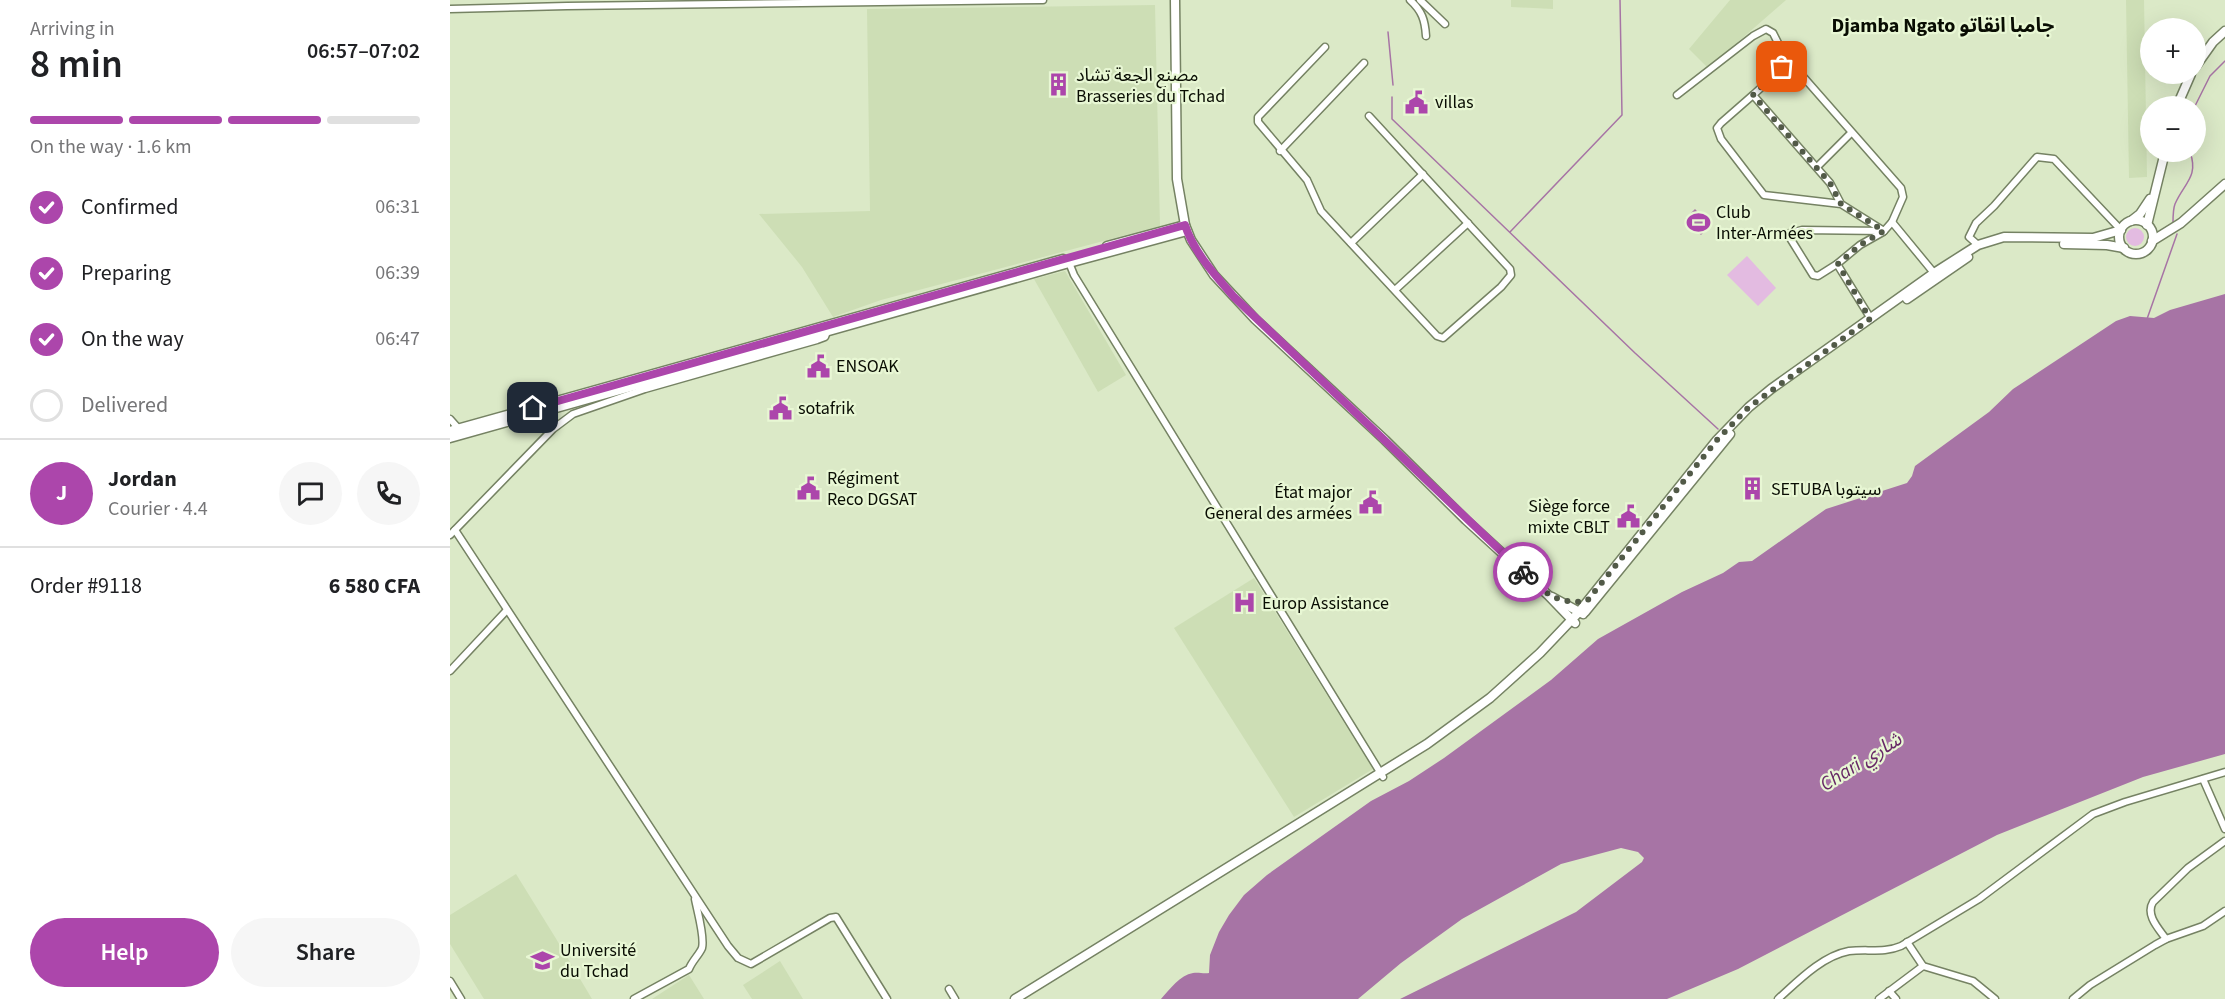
<!DOCTYPE html>
<meta charset="utf-8">
<style>
body{margin:0;font-family:"Source Sans 3","Noto Sans Arabic",sans-serif;background:#f6f6f6;color:#202124;height:100vh;display:flex;flex-direction:column;font-size:22px;white-space:nowrap}
*{box-sizing:border-box;margin:0}
p{font-size:20px;color:#757577}
.icon{flex:none;width:33px;height:33px;fill:none;stroke:currentColor;stroke-width:2;stroke-linecap:round;stroke-linejoin:round}
.map{position:relative;flex:1;overflow:hidden}
.panel{display:flex;flex-direction:column;background:#fff;width:450px}
.panel>*{flex:none}
.fabs{position:absolute;left:1690px;top:18px;display:grid;gap:12px}
.fabs a{display:grid;place-items:center;width:66px;height:66px;border-radius:50%;background:#fff;box-shadow:0 6px 24px #0002;font-size:30px}
.pin{position:absolute;display:grid;place-items:center;width:51px;height:51px;color:#fff;margin:-26px;border-radius:12px;box-shadow:0 3px 9px #0006}
.courier{position:absolute;display:grid;place-items:center;width:60px;height:60px;margin:-30px;border:4px solid #ac46ab;border-radius:50%;background:#fff;color:#222;box-shadow:0 2px 8px #0007}
.head em{font-style:normal;font-weight:600}
.head div{display:flex;flex-direction:column-reverse}
.head{display:flex;align-items:center;justify-content:space-between;height:102px;padding:0 30px}
h1{font-size:39px;font-weight:600;line-height:45px}
.bar{display:grid;grid-template-columns:repeat(4,1fr);gap:9px 6px;align-content:center;height:72px;padding:0 30px}
.bar i{height:8px;border-radius:4px;background:#e0e0e0}
.bar .current{background:#ac46ab}
.bar p{grid-column:span 4}
.line{display:flex;align-items:center;gap:15px;padding:0 30px;border-top:2px solid #e0e0e0}
.line div{flex:1}
.round{display:grid;place-items:center;flex:none;width:63px;height:63px;border-radius:32px;background:#f6f6f6}
ol{padding:0 30px;list-style:none}
li{display:flex;align-items:center;gap:18px;height:66px}
li p{margin-inline-start:auto}
li .icon{padding:6px;border-radius:50%;background:#ac46ab;color:#fff;stroke-width:4}
li:last-child{color:#757577}
li i{width:33px;height:33px;border:3px solid #e0e0e0;border-radius:50%}
.action{display:flex;gap:12px;margin-top:auto;padding:12px 30px}
.action a{flex:1;height:69px;border-radius:36px;background:#ac46ab;color:#fff;font-size:24px;font-weight:600;line-height:69px;text-align:center}
.action a+a{background:#f6f6f6;color:#202124}
main{display:flex;flex:1;min-height:0}
.map>svg:first-child{display:block}
.built{fill:#cddeb5}
.green{fill:#e3bbe1}
.water{fill:#a774a5}
.lines{fill:none;stroke-linecap:round;stroke-linejoin:round}
.stream{stroke:#a774a5;stroke-width:1.5}
.street-casing{stroke:#758263;stroke-width:9}
.secondary-casing{stroke:#758263;stroke-width:11}
.street{stroke:#fff;stroke-width:6}
.secondary{stroke:#fff;stroke-width:8}
.done{stroke:#525a48;stroke-width:6;stroke-dasharray:0 10.8}
.route{stroke:#ac46ab;stroke-width:8}
.labels{text-anchor:middle;dominant-baseline:central;stroke-width:4.5;stroke-linejoin:round;paint-order:stroke}
.poi-label{font-size:18px;fill:#090d03;stroke:#e8f7d4;text-anchor:start}
.neighbourhood-label{font-size:20px;font-weight:bold;fill:#090d03;stroke:#e8f7d4}
.water-label{font-size:20px;font-style:italic;fill:#672866;stroke:#e8f7d4}
</style>
<main>
<section class="panel">
<div class="head"><div><h1>8 min</h1><p>Arriving in</p></div><em>06:57–07:02</em></div>
<div class="bar"><i class="current"></i><i class="current"></i><i class="current"></i><i></i><p>On the way · 1.6 km</p></div>
<ol>
<li><svg class="icon" aria-label="check" viewBox="0 0 24 24"><path d="M5 12l5 5 9-10"/></svg>Confirmed<p>06:31</p></li>
<li><svg class="icon" aria-label="check" viewBox="0 0 24 24"><path d="M5 12l5 5 9-10"/></svg>Preparing<p>06:39</p></li>
<li><svg class="icon" aria-label="check" viewBox="0 0 24 24"><path d="M5 12l5 5 9-10"/></svg>On the way<p>06:47</p></li>
<li><i></i>Delivered</li>
</ol>
<div class="line" style="height:108px"><b class="round" style="background:#ac46ab;color:#fff">J</b><div><b>Jordan</b><p>Courier · 4.4</p></div><a class="round"><svg class="icon" aria-label="chat" viewBox="0 0 24 24"><path d="M4 5h16v11H9l-5 4z"/></svg></a><a class="round"><svg class="icon" aria-label="phone" viewBox="0 0 24 24"><path d="M5 4h4l2 5-3 2q2 4 5 5l2-3 5 2v4C11 20 4 13 5 4z"/></svg></a></div>
<div class="line" style="height:78px"><div>Order #9118</div><b>6 580 CFA</b></div>
<div class="action"><a>Help</a><a>Share</a></div>
</section>
<div class="map">
<svg width="1775" height="999" viewBox="0 0 1775 999">
<rect width="100%" height="100%" fill="#dbe9c7"/>
<g class="built">
<polygon points="1061,0 1103,0 1103,9 1061,7"/>
<polygon points="1280,0 1336,0 1258,68 1239,49"/>
<polygon points="1676,0 1694,0 1697,177 1679,178"/>
<polygon points="705,5 710,226 431,300 383,317 352,267 309,214 420,211 417,9"/>
<polygon points="615,271 676,375 648,392 584,279"/>
<polygon points="804,578 923,769 844,817 724,628"/>
<polygon points="66,874 105,937 142,999 34,999 0,944 0,915"/>
<polygon points="330,961 353,999 302,999 293,985"/>
<polygon points="239,975 254,999 202,999"/>
</g>
<g class="green">
<circle cx="1685" cy="237" r="9"/>
<polygon points="1297,256 1326,288 1308,306 1277,275"/>
</g>
<g class="water">
<polygon points="1245,209 1260,225 1251,235 1235,219"/>
<path d="M1775,294V754L1693,777L1547,835L1288,969L1217,999H950L1126,912L1192,862L1194,858L1188,852L1171,848L1111,864L1012,919L951,963L908,999H711C720,989 730,975 743,973C749,972 753,974 759,973L760,955L769,932L779,915L794,895L817,875L921,801L959,781L994,758L1101,680L1148,639L1232,592L1273,573L1289,562L1302,561L1376,509L1457,483L1462,476L1465,466L1539,412L1563,389L1666,321L1680,316L1704,318L1720,310Z"/>
</g>
<g class="lines">
<g class="stream">
<polyline points="938,32 943,85"/>
<polyline points="942,97 942,119 1185,353 1268,429"/>
<polyline points="1745,106 1760,76 1775,61"/>
<path d="M1723,223C1723,217 1723,209 1725,204C1734,183 1749,177 1740,152"/>
<polyline points="1060,232 1172,115 1170,0"/>
<polyline points="1697,319 1727,234"/>
</g>
<defs>
<g id="street">
<path d="M960,0C972,11 975,20 976,36"/>
<polyline points="970,0 995,24"/>
<path d="M0,9C39,8 78,7 117,6L593,0"/>
<polyline points="875,47 808,117 808,122 857,180 871,211 987,336 993,338 1051,287 1061,275 1060,269 919,116"/>
<polyline points="1227,95 1303,36 1316,29 1323,33 1338,63"/>
<polyline points="1303,95 1338,63 1342,64 1451,188 1453,197 1442,222"/>
<polyline points="830,151 914,63"/>
<polyline points="1367,167 1401,133"/>
<polyline points="1391,204 1380,183 1303,95 1271,123 1267,128 1271,139 1314,195 1391,204 1434,231 1442,222 1484,273"/>
<polyline points="901,243 973,174"/>
<polyline points="1528,245 1519,237 1526,223 1544,206 1587,157 1604,159 1671,230"/>
<polyline points="618,260 624,275 933,777"/>
<polyline points="1387,264 1368,276 1363,275 1340,238 1340,233 1352,230 1434,231"/>
<polyline points="945,290 1018,223"/>
<polyline points="1421,319 1387,264 1410,245 1433,232"/>
<polyline points="0,419 8,428"/>
<polyline points="5,530 278,946 288,958 301,964 380,918 386,917 437,999"/>
<polyline points="0,535 103,429 123,414 195,389 367,340 375,337 378,329"/>
<polyline points="0,671 57,610"/>
<polyline points="1753,779 1775,829"/>
<path d="M1716,939C1709,929 1695,915 1703,902L1738,868L1775,841"/>
<polyline points="1457,942 1473,966 1523,981 1545,999"/>
<polyline points="0,981 11,999"/>
<polyline points="499,989 505,999"/>
<polyline points="1439,991 1446,999"/>
<path d="M184,999L239,969C242,961 249,955 252,948C255,937 247,910 245,899"/>
<path d="M1328,999C1348,981 1372,956 1399,951C1417,949 1435,953 1451,946L1529,899L1643,814L1675,802L1775,772"/>
<polyline points="1429,999 1473,966"/>
<polyline points="1623,999 1640,985 1705,945 1716,939 1753,926 1775,911"/>
</g>
<g id="secondary">
<polyline points="725,0 727,179 735,225 741,240 764,275 805,319 935,440 1016,520 1098,595 1125,623"/>
<polyline points="1746,66 1763,42 1775,31"/>
<polyline points="1727,106 1741,74"/>
<circle cx="1686" cy="237" r="17"/>
<polyline points="1681,221 1690,214 1700,199"/>
<polyline points="1697,225 1715,152"/>
<polyline points="1702,241 1731,223 1775,184"/>
<polyline points="1614,244 1657,245 1674,248"/>
<polyline points="657,246 735,225"/>
<polyline points="1457,299 1518,257"/>
<polyline points="0,431 613,259"/>
<polyline points="0,438 619,263 737,231"/>
<polyline points="1102,597 1133,614"/>
<polyline points="1135,612 1280,434"/>
<polyline points="565,999 977,744 1040,698 1090,653 1129,612 1267,440 1299,407 1321,389 1484,273 1528,245 1554,237 1643,238 1671,230"/>
</g>
</defs>
<use href="#street" class="street-casing"/>
<use href="#secondary" class="secondary-casing"/>
<use href="#street" class="street"/>
<use href="#secondary" class="secondary"/>
</g>
<g class="lines">
<path class="done" d="M1073,572C1093,592 1107,605 1137,601L1267,440L1299,407L1420,319L1388,264L1410,245L1434,231L1391,204L1380,183L1303,95L1332,67"/>
<path class="route" d="M83,408L735,225C744,253 766,276 784,297L1073,572"/>
</g>
<defs>
<symbol id="building-bare" viewBox="-9 -9 18 18"><path d="M-4-6H4V6H1V3H-1V6H-4ZM-2.5-4.3h1.7v1.8h-1.7ZM.8-4.3h1.7v1.8H.8ZM-2.5-1h1.7V.8h-1.7ZM.8-1h1.7V.8H.8Z" fill="#ac46ab" stroke="#e8f7d4" stroke-width="2.5" paint-order="stroke"/></symbol>
<symbol id="civic-bare" viewBox="-9 -9 18 18"><path d="M-.6-6.5H3V-4.5H.6V-3L4-1V1h2V6H-6V1h2V-1L-.6-3ZM-1.2 2.5V6h2.4V2.5Z" fill="#ac46ab" stroke="#e8f7d4" stroke-width="2.5" paint-order="stroke"/></symbol>
<symbol id="stadium-bare" viewBox="-9 -9 18 18"><path d="M0-5a6.5 5 0 1 0 0 10a6.5 5 0 1 0 0-10ZM-3.5-1.8h7v3.6h-7Z" fill="#ac46ab" stroke="#e8f7d4" stroke-width="2.5" paint-order="stroke"/></symbol>
<symbol id="hospital-bare" viewBox="-9 -9 18 18"><path d="M-5-5h3v3.5h4V-5h3V5h-3V1.5h-4V5h-3Z" fill="#ac46ab" stroke="#e8f7d4" stroke-width="2.5" paint-order="stroke"/></symbol>
<symbol id="university-bare" viewBox="-9 -9 18 18"><path d="M0-5L7-2L0 1L-7-2ZM-4 1L0 2.5L4 1V4Q0 6-4 4Z" fill="#ac46ab" stroke="#e8f7d4" stroke-width="2.5" paint-order="stroke"/></symbol>
</defs>
<g fill-rule="evenodd">
<use href="#building-bare" x="592" y="68" width="33" height="33"/>
<use href="#civic-bare" x="950" y="86" width="33" height="33"/>
<use href="#stadium-bare" x="1232" y="206" width="33" height="33"/>
<use href="#civic-bare" x="352" y="350" width="33" height="33"/>
<use href="#civic-bare" x="314" y="392" width="33" height="33"/>
<use href="#civic-bare" x="342" y="472" width="33" height="33"/>
<use href="#building-bare" x="1286" y="472" width="33" height="33"/>
<use href="#civic-bare" x="904" y="486" width="33" height="33"/>
<use href="#civic-bare" x="1162" y="500" width="33" height="33"/>
<use href="#hospital-bare" x="778" y="586" width="33" height="33"/>
<use href="#university-bare" x="76" y="944" width="33" height="33"/>
</g>
<g class="labels">
<g class="poi-label">
<text x="626" y="75">مصنع الجعة تشاد<tspan x="626" dy="21">Brasseries du Tchad</tspan></text>
<text x="985" y="102">villas</text>
<text x="1266" y="212">Club<tspan x="1266" dy="21">Inter-Armées</tspan></text>
<text x="386" y="366">ENSOAK</text>
<text x="348" y="408">sotafrik</text>
<text x="377" y="478">Régiment<tspan x="377" dy="21">Reco DGSAT</tspan></text>
<text x="1321" y="489">SETUBA سيتوبا</text>
<text x="902" y="492" text-anchor="end">État major<tspan x="902" dy="21">General des armées</tspan></text>
<text x="1160" y="506" text-anchor="end">Siège force<tspan x="1160" dy="21">mixte CBLT</tspan></text>
<text x="812" y="603">Europ Assistance</text>
<text x="110" y="950">Université<tspan x="110" dy="21">du Tchad</tspan></text>
</g>
<g class="neighbourhood-label">
<text x="1493" y="26">Djamba Ngato جامبا انقاتو</text>
</g>
<g class="water-label">
<text transform="translate(1411 762) rotate(-32)">Chari شاري</text>
</g>
</g>
</svg>
<div class="fabs">
<a>+</a>
<a>−</a>
</div>
<div class="pin" style="left:1332px;top:67px;background:#ea580c"><svg class="icon" aria-label="bag" viewBox="0 0 24 24"><path d="M5 8h14l-1 12H6zM9 8a3 3 0 0 1 6 0"/></svg></div>
<div class="pin" style="left:83px;top:408px;background:#1f2937"><svg class="icon" aria-label="home" viewBox="0 0 24 24"><path d="M3 11l9-7 9 7M6 9v11h12V9"/></svg></div>
<div class="courier" style="left:1073px;top:572px"><svg class="icon" aria-label="bike" viewBox="0 0 24 24"><circle cx="6" cy="16" r="4"/><circle cx="18" cy="16" r="4"/><path d="M6 16l4-8h5l3 8M10 8l3 8H6M13 5h3"/></svg></div>
</div>
</main>
